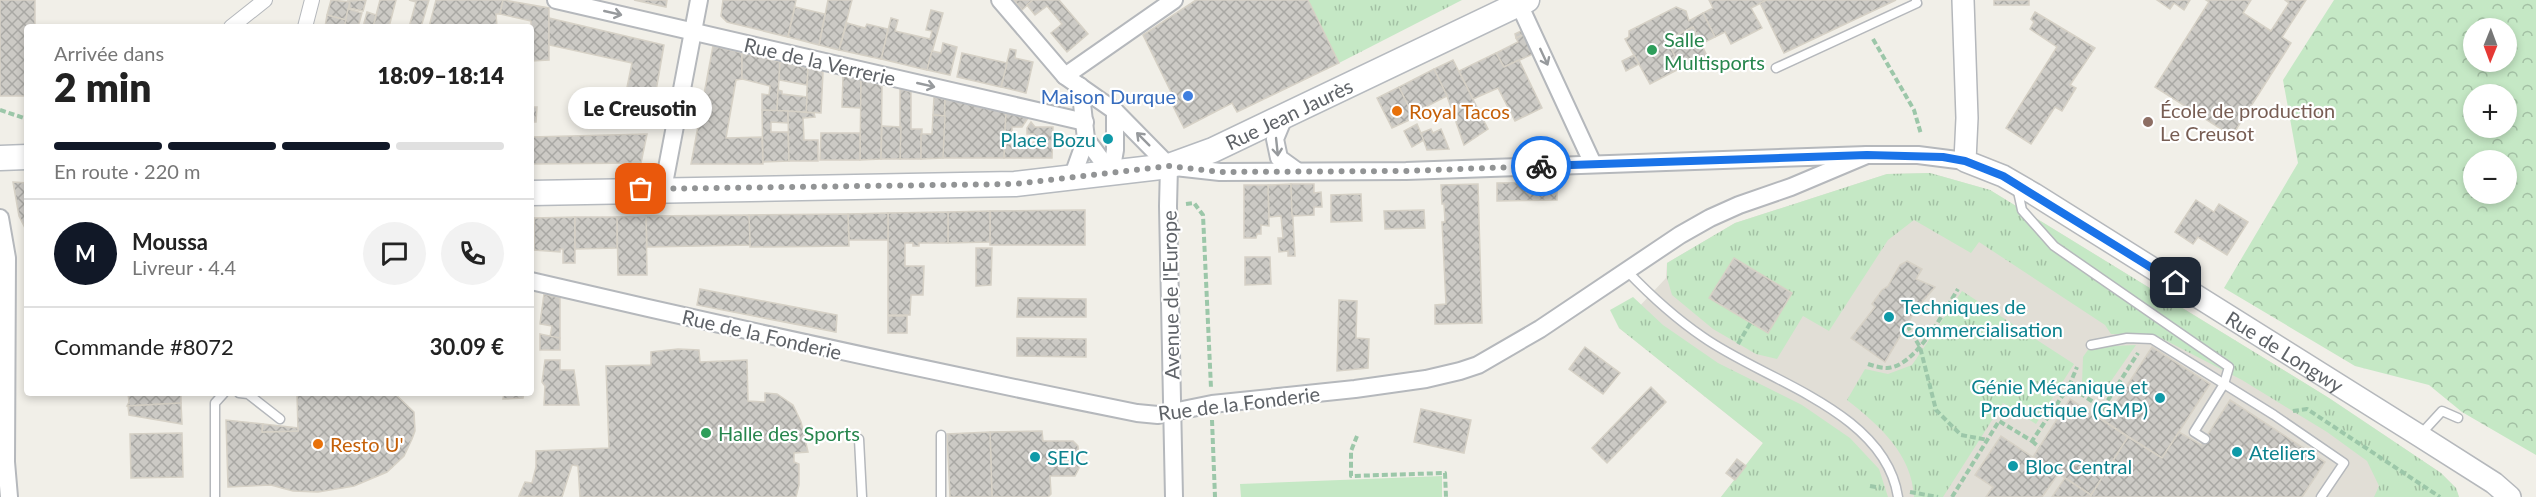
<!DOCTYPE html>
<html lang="fr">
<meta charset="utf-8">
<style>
body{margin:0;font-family:Lato,sans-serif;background:#f2f2f2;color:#222;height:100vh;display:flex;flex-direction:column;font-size:22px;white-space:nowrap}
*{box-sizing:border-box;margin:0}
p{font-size:20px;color:#767676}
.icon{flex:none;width:33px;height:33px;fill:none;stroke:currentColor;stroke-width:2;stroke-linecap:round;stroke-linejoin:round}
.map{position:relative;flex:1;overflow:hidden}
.panel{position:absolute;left:24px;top:24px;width:510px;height:372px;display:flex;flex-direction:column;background:#fff;border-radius:6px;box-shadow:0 3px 9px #0003}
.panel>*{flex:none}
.needle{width:39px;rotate:181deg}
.controls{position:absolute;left:2463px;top:18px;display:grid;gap:12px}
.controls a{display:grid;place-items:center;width:54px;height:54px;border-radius:50%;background:#fff;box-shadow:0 3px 9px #0003;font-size:30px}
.pin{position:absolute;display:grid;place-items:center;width:51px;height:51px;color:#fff;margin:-26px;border-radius:12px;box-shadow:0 3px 9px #0006}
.courier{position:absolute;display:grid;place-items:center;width:60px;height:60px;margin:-30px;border:4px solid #1a73e8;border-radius:50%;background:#fff;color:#222;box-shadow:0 2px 8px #0007}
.bubble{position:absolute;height:42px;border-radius:21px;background:#fff;box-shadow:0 3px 9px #0003;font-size:20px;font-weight:800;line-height:42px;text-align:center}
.summary em{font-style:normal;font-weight:800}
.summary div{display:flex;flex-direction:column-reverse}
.summary{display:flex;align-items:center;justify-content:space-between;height:102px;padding:0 30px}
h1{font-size:39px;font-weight:800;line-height:45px}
.bar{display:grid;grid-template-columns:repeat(4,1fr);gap:9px 6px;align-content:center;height:72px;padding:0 30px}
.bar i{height:8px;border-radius:4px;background:#e0e0e0}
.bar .current{background:#111827}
.bar p{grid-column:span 4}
.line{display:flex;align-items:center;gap:15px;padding:0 30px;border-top:2px solid #e0e0e0}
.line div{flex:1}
.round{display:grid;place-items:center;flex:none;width:63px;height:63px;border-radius:32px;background:#f2f2f2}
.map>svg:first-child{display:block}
.education{fill:#e1ded6}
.grass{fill:url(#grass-tufts)}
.forest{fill:url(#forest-crowns);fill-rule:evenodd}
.park{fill:#c5e8c5}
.building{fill:url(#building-cross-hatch);stroke:#d6d1c6;stroke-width:1.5}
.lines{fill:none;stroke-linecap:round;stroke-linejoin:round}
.service-casing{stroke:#b5b8bc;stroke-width:11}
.pedestrian-casing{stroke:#b5b8bc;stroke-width:16}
.minor-casing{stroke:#b5b8bc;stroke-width:20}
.tertiary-casing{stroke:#b5b8bc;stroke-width:24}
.secondary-casing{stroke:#b6babf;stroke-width:27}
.path{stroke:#9cc7a9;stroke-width:4;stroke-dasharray:6 3;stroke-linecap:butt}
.service{stroke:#fff;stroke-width:8}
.pedestrian{stroke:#fff;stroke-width:14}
.minor{stroke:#fff;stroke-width:16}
.tertiary{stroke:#fff;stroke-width:21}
.secondary{stroke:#fff;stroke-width:24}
.oneway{stroke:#979a9d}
.done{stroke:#929495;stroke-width:6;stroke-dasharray:0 10.8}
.route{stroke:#1a73e8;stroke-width:8}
.leisure-dot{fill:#2e9e5b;stroke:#fff;stroke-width:2}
.shop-dot{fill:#3f7fe0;stroke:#fff;stroke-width:2}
.food-dot{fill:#e8710a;stroke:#fff;stroke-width:2}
.education-dot{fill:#8d6e63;stroke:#fff;stroke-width:2}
.culture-dot{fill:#0f9aa8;stroke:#fff;stroke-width:2}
.labels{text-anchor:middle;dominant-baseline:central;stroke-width:4.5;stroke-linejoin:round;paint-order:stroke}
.leisure-label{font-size:20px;fill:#27864d;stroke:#fff;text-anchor:start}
.street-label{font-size:20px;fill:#5f6368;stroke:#fff}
.shop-label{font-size:20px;fill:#366cbe;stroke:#fff;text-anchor:end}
.education-label{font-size:20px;fill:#785e54;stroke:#fff;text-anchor:start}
.food-label{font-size:20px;fill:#c56008;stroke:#fff;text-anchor:start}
.culture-label{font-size:20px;fill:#0d838f;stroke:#fff;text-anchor:start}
</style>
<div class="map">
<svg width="2536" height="497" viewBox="0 0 2536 497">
<defs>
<pattern id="grass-tufts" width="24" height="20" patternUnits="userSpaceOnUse" patternTransform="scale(1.5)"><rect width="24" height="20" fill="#c5e8c5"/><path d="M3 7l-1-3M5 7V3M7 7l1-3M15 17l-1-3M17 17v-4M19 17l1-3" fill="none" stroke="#a3c0a4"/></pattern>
<pattern id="forest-crowns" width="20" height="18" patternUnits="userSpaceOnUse" patternTransform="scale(1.5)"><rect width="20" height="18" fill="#c5e8c5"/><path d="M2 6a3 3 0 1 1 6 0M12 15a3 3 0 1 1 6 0" fill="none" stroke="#a3c0a4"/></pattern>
<pattern id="building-cross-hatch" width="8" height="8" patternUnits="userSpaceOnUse" patternTransform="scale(1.5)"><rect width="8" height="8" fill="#cccac5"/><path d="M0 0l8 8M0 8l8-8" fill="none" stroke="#a9a8a4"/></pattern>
</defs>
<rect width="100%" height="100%" fill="#f1efe8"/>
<polygon class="education" points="1930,173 1990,190 2329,398 2441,473 2456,488 2459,497 1721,497 1763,443 1619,328 1666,278 1667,263 1735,223 1887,174"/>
<g class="grass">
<polygon points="1308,0 1462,0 1339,63"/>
<polygon points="1930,173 1990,190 2329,398 2441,473 2456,488 2459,497 2374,497 2379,486 2367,461 2327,432 2242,380 2157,336 2111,334 2105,325 1979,242 1971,253 1914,220 1888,240 1829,331 1803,316 1777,359 1756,354 1713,329 1672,295 1667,278 1667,263 1735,223 1887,174"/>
<path d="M1962,291L2074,364L2036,424L2003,403L1943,497H1914C1912,454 1879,425 1847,400L1865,369L1888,374L1912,365Z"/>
<polygon points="1633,297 1663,325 1718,363 1802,405 1850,438 1879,469 1888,497 1721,497 1763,443 1619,328 1610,310"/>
<polygon points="2136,345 2102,394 2082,383 2083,357 2090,347"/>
</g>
<path class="forest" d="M2334,0H2536V455L2462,412L2429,385L2355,366L2224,288L2298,163L2283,80ZM2474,28H2506V62H2474ZM2474,94H2506V128H2474ZM2474,160H2506V194H2474Z"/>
<polygon class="park" points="1442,476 1442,497 1241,497 1240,484"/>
<g class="building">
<polygon points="0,0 35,0 35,27 27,27 27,96 0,96"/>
<polygon points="331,0 350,2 346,20 327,15"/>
<polygon points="366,0 363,11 349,8 350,2 347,1"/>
<polygon points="380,0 396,0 389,27 373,27"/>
<polygon points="409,0 429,0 421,27 409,27 416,2"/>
<polygon points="436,0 503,0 500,14 496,14 497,27 429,27"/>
<polygon points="503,0 549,8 549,60 531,61 531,21 500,14"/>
<polygon points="634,0 667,0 666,7"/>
<polygon points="723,0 796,0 788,37 727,22 721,16"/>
<polygon points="828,0 852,0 839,50 819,45"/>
<polygon points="1014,0 1033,0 1022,10"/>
<polygon points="1033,0 1059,0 1088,34 1067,52 1051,33 1062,24 1047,6 1035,15 1027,5"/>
<polygon points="1196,0 1308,0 1339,63 1237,112 1232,103 1184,128 1167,94 1171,92 1143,35"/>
<polygon points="1709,0 1767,0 1751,8 1762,28 1731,44 1725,32 1715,37 1703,13 1713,8"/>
<polygon points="1767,0 1896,0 1784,53 1760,3"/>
<rect x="1994" y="0" width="35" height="5"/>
<polygon points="2157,0 2190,0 2184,10 2174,3 2170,9"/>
<polygon points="2206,0 2251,0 2243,13 2271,31 2289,3 2285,0 2306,0 2282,37 2291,43 2232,136 2155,87 2209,2"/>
<polygon points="795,7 825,14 819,45 788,37"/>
<polygon points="1676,7 1686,11 1689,21 1703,13 1715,37 1701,44 1693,27 1667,40 1681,68 1650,84 1625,39 1629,37 1629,31"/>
<polygon points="348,9 362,13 358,27 344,27"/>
<polygon points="931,10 943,13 927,70 881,59 891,18 898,20 895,31 930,39 932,31 926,30"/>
<polygon points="367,12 376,15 373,27 363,27"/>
<polygon points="2035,12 2095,48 2070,85 2076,88 2062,111 2055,107 2031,144 2006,128 2057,47 2030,29 2034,22 2031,19"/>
<polygon points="327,15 346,20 344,27 325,27"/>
<polygon points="549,18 664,45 652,114 623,107 632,63 549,45"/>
<polygon points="847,23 865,28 867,24 888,29 881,59 839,50"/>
<polygon points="1693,27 1707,56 1681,68 1667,40"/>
<polygon points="1521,31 1523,35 1516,38 1515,34"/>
<polygon points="1523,35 1533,54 1504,67 1496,53 1518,42 1516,38"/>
<polygon points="943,43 957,47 950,75 927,70 932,51 941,53"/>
<polygon points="713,46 742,53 742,79 736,80 726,138 762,137 763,164 691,164"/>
<polygon points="1010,49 1016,50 1015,58 1033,62 1026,93 1001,87"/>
<polygon points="742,53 780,62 777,111 762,110 762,94 769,95 770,86 742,79"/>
<polygon points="962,53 1007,63 1001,87 957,77"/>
<polygon points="1496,53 1504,67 1519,60 1542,108 1515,121 1498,88 1473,99 1459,71"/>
<polygon points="1634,55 1639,64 1626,71 1622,61"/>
<polygon points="1453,60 1488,129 1464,145 1447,96 1434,69"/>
<polygon points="780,62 808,68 807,85 779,80"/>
<polygon points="808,68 823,72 821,113 806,112"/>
<polygon points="1434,69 1447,96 1412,114 1399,87"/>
<polygon points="843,76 861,80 861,108 842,107"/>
<polygon points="861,80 882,85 881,159 860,160"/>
<polygon points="1399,87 1414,118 1392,128 1377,98"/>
<polygon points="900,89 911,92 911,129 922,129 921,159 900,159"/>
<polygon points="778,90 782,91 782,94 807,97 806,112 777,111"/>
<polygon points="934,97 945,99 945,116 933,115"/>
<polygon points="945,99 1006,113 1004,158 943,158"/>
<polygon points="531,107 537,107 536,122 531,122"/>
<polygon points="762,110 788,111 788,123 771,122 771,132 788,132 789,161 763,162"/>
<polygon points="788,111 814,113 815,117 803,118 804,140 818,140 818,161 789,161"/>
<polygon points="1006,113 1028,118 1022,127 1012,127 1012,132 1005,132"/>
<polygon points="933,115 945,116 943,158 921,159 921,134 932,134"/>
<polygon points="1031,122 1035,127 1053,127 1052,158 1004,158 1005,139 1009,139 1009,144 1034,143 1034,134 1027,134 1027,128"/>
<polygon points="1417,124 1424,140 1412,147 1404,131"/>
<polygon points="882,126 901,127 900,159 881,159"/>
<polygon points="1431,129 1433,133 1441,129 1449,149 1427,150 1421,133"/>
<polygon points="821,133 860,133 860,160 820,160"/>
<polygon points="647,134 641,163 531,164 531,137"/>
<polygon points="13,182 27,183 27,232 19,216"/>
<polygon points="1557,182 1557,200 1497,201 1497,183"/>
<polygon points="1291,184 1295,256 1288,256 1288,251 1279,252 1278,238 1283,238 1281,216 1269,217 1268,185"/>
<polygon points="1291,184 1314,184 1314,193 1321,192 1322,207 1314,207 1314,215 1292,216"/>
<polygon points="1478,184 1482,323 1435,324 1435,305 1446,304 1442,222 1445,222 1444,204 1442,204 1441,185"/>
<polygon points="1244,185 1268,185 1269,226 1261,225 1261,234 1257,234 1256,238 1244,238"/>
<polygon points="1361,194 1362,221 1331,222 1331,195"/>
<polygon points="2196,200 2214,212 2219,204 2248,222 2227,255 2198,237 2193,244 2175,232"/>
<polygon points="1085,210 1085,245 990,245 990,211"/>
<polygon points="1424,210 1425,228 1385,229 1384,211"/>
<polygon points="990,211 990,242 948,243 948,212"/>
<polygon points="948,212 948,243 919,243 919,246 913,246 913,243 905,243 905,266 924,266 923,295 911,295 910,315 888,315 888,213"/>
<polygon points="888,213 888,240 849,240 848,214"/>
<polygon points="848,214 849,246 750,247 749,215"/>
<polygon points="749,215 750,245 647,247 646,216"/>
<polygon points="646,216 647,275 618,275 617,217"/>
<polygon points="575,217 575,263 563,263 563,249 560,249 560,252 534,250 534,218"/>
<polygon points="575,217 617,217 617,248 575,249"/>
<rect x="531" y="218" width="3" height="30"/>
<polygon points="976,248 992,248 991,285 976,286"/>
<polygon points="1245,257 1270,257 1271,284 1245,285"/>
<polygon points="1734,258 1792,293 1768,333 1709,298"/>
<polygon points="1907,261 1922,269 1916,279 1935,287 1916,309 1885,362 1851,338 1875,307 1872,304 1882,290 1888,286 1900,265"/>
<polygon points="700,289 837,315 836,332 697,305"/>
<polygon points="544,294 560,298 560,338 550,337 552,326 540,324"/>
<polygon points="1018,298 1086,299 1086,317 1017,317"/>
<polygon points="1339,300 1357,301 1356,338 1369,339 1368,368 1337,371"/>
<rect x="888" y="316" width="19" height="17"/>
<polygon points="540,334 560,338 560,350 540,350"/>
<polygon points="1017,338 1086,339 1086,357 1017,356"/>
<polygon points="1585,347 1620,373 1603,394 1569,369"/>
<polygon points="2152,347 2210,384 2162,458 2104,421"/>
<polygon points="678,349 699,350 700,362 747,360 748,401 765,402 765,393 777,394 793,405 801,422 808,452 794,453 794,462 799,464 799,485 796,497 580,497 578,466 572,465 562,497 519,496 525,482 532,483 536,467 536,451 609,448 606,366 651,365 651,352"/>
<polygon points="545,360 560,360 560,370 574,370 579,405 544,405 545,386 542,382"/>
<polygon points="1651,387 1666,402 1607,463 1592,448"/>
<polygon points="128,393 181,393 181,403 127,406 129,402"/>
<polygon points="297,393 394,393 414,412 415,431 412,439 404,456 387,472 354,486 318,492 293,491 271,485 228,487 226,420 263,424 262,432 298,431"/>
<polygon points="504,393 524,393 523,398 503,399"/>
<polygon points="2070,399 2128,437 2091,495 2033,457"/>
<polygon points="2230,400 2325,462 2302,497 2090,497 2128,437 2162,458 2179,432 2201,445"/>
<polygon points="181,403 182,424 129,415 128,406"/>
<polygon points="1421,409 1471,420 1464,453 1414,442"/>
<polygon points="263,424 298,428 298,431 262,432"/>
<polygon points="1042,431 1043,441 1073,441 1078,446 1079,468 1075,476 1050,476 1051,494 1048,497 992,497 990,432"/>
<polygon points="990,432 992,497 950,497 947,434"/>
<polygon points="182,433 183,477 131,478 130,434"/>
<polygon points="2001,436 2058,474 2042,497 1986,497 1993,487 1975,475"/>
<polygon points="1737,459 1746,466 1735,480 1726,473"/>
<polygon points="2065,478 2091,495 2090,497 2052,497"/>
</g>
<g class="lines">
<defs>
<g id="service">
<polyline points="1776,68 1917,3 1916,0"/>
<polyline points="2017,187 2022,210 2054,246 2229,367 2224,384 2194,432 2205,439"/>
<path d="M1627,271C1650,295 1675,318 1703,337C1765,381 1885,411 1898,497"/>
<polyline points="2091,345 2127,338 2152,339 2274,415 2344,463 2321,497"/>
<polyline points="239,393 248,394 280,419"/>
<polyline points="941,435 941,497"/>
<polyline points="2420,435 2442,411 2458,418"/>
<polyline points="859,439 862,497"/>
<polyline points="215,497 215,403 224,393"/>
</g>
<g id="pedestrian">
<polyline points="231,27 265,0"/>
<polyline points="305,27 312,0"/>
</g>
<g id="minor">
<polyline points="556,0 1085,122"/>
<polyline points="1000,0 1065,76 1115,111 1169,166"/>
<polyline points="1519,4 1593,164"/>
<polyline points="1065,76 1174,0"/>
<polyline points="1080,86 1086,139 1111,173"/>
<polyline points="1285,115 1275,139 1279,158 1297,171"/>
<polyline points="1169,166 1168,206 1174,497"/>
<polyline points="1175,167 1220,172 1406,171 1867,155 1918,155 1965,161"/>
<polyline points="1111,173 1115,150 1115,111"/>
<polyline points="1072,178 1086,139"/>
<polyline points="663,189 699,0"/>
<polyline points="0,218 7,258 6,462 9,497"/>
<path d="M531,281C732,328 934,372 1137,413L1158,415L1212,404L1355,389L1426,379L1460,371L1478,365L1540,329L1680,235L1710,218L1739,205L1791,187L1867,155"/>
</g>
<g id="tertiary">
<path id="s1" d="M1963,0L1967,118L1965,161L2003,176L2034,194L2420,436L2494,483L2510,497"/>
</g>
<g id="secondary">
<polyline points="0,158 27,157"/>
<path id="s2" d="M531,193L1015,184L1169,166L1213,150L1527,0"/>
</g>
</defs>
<use href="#service" class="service-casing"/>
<use href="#pedestrian" class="pedestrian-casing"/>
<use href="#minor" class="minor-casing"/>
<use href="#tertiary" class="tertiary-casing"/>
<use href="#secondary" class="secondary-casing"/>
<g class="path">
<polyline points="1873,39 1914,110 1921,134"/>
<polyline points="0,110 27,119"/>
<polyline points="1186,204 1194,203 1203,215 1211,388"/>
<polyline points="1907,325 1920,347 1936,410 1961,435 1988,440"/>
<polyline points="1738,344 1751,322"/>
<path d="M1868,364C1874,366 1881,368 1887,368C1916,367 1944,311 1958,289"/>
<polyline points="2069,386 2077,367"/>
<polyline points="2103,408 2138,353"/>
<polyline points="2293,411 2307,409 2440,497"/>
<polyline points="1212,420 1215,497"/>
<polyline points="1357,436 1351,451 1351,476 1445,473 1446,497"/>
<polyline points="2032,441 2039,447"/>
<polyline points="1870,486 1881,488"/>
<polyline points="1910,492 1938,497"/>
<polyline points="1952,497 1999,421 2032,441 2069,386 2110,413"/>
</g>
<use href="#service" class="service"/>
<use href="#pedestrian" class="pedestrian"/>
<use href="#minor" class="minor"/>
<use href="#tertiary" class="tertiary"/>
<use href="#secondary" class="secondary"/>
</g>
<defs><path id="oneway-shaft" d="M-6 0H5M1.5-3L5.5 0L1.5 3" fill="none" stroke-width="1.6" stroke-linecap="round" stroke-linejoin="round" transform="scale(1.5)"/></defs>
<g class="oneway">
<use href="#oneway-shaft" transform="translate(613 13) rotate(13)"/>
<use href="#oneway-shaft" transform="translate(1544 57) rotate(65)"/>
<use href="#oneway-shaft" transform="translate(926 85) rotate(13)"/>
<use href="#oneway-shaft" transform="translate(1143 139) rotate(-135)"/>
<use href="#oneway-shaft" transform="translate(1277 147) rotate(84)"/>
</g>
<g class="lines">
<polyline class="done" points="641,189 1015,184 1169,166 1220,172 1406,171 1541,166"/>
<polyline class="route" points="1541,166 1867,155 1943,157 1965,161 2003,176 2176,283"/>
</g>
<g class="leisure-dot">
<circle cx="1652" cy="50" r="6"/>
<circle cx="706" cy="433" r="6"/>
</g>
<circle class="shop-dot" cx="1188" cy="96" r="6"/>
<g class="food-dot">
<circle cx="1397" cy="111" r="6"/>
<circle cx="318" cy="444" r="6"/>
</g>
<circle class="education-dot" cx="2148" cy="122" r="6"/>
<g class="culture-dot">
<circle cx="1108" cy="139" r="6"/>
<circle cx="1889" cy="317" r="6"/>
<circle cx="2160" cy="398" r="6"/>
<circle cx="2237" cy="452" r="6"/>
<circle cx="1035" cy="457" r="6"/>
<circle cx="2013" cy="466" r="6"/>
</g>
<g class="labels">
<g class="leisure-label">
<text x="1664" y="39">Salle<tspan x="1664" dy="23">Multisports</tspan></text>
<text x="718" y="433">Halle des Sports</text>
</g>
<g class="street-label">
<text transform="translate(820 61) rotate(13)">Rue de la Verrerie</text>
<text stroke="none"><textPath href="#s2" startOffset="770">Rue Jean Jaurès</textPath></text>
<text transform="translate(1170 295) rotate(-91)">Avenue de l'Europe</text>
<text transform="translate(762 334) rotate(13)">Rue de la Fonderie</text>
<text stroke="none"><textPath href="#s1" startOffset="534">Rue de Longwy</textPath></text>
<text transform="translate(1239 403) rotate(-7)">Rue de la Fonderie</text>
</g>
<g class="shop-label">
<text x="1176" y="96">Maison Durque</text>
</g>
<g class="education-label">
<text x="2160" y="110">École de production<tspan x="2160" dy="23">Le Creusot</tspan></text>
</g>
<g class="food-label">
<text x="1409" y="111">Royal Tacos</text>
<text x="330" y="444">Resto U'</text>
</g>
<g class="culture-label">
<text x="1096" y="139" text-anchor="end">Place Bozu</text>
<text x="1901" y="306">Techniques de<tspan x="1901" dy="23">Commercialisation</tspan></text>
<text x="2148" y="386" text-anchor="end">Génie Mécanique et<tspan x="2148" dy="23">Productique (GMP)</tspan></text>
<text x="2249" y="452">Ateliers</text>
<text x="1047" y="457">SEIC</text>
<text x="2025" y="466">Bloc Central</text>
</g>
</g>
</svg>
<div class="controls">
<a><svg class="needle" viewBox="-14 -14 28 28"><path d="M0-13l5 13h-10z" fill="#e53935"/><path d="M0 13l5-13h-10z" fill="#767676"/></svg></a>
<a>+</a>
<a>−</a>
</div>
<div class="pin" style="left:641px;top:189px;background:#ea580c"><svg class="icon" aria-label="bag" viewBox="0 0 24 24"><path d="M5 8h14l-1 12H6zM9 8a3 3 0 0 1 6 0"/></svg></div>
<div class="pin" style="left:2176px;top:283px;background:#1f2937"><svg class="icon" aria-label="home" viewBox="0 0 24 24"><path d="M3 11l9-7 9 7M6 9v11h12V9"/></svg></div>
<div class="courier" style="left:1541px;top:166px"><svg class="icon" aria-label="bike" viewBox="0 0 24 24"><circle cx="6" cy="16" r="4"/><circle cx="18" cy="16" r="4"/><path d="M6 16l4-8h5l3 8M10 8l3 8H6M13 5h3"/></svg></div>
<div class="bubble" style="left:568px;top:87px;width:144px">Le Creusotin</div>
<section class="panel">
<div class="summary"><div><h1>2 min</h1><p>Arrivée dans</p></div><em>18:09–18:14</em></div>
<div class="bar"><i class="current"></i><i class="current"></i><i class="current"></i><i></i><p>En route · 220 m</p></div>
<div class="line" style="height:108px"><b class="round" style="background:#111827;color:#fff">M</b><div><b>Moussa</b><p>Livreur · 4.4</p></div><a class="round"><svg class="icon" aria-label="chat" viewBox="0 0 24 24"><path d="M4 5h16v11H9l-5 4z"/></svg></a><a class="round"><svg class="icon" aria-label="phone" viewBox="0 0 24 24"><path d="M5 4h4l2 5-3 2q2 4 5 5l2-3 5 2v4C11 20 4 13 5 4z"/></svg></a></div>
<div class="line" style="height:78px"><div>Commande #8072</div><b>30.09 €</b></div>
</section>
</div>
